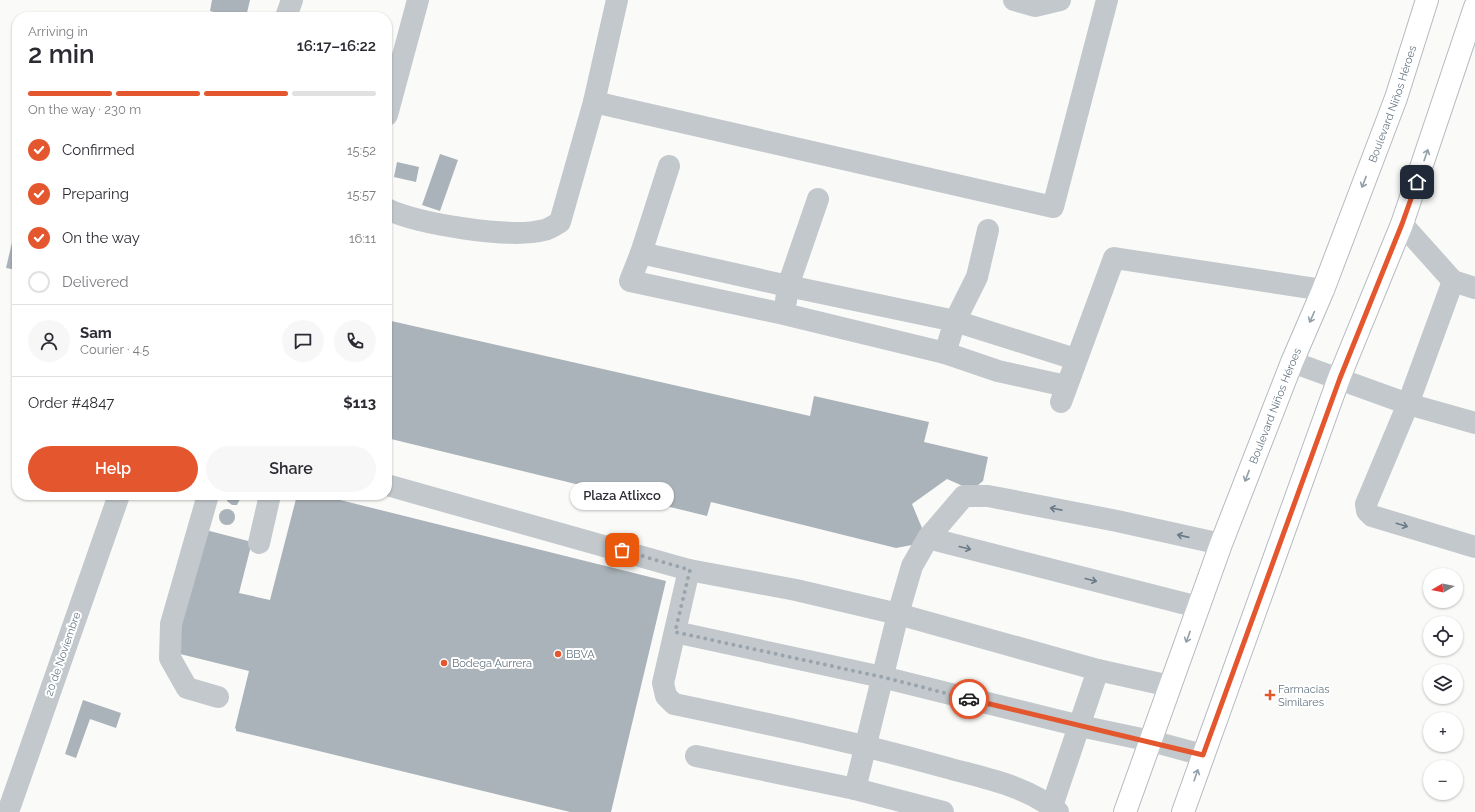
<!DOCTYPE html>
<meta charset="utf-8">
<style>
body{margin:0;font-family:Raleway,sans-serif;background:#f7f7f7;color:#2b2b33;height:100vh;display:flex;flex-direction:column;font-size:15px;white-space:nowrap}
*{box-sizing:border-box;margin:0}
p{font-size:13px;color:#7c7c81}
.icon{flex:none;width:22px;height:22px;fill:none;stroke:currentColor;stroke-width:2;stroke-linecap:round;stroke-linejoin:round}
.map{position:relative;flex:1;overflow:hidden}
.side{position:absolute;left:12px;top:12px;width:380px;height:488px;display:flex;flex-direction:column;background:#fff;border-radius:16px;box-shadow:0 1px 3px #0004}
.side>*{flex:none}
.needle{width:26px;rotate:261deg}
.tools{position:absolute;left:1423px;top:568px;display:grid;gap:8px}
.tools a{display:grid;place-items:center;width:40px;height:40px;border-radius:50%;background:#fff;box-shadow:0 1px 3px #0004;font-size:20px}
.pin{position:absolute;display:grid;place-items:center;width:34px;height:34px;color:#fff;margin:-17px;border-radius:8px;box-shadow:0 2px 6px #0006}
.courier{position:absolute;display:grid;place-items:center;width:40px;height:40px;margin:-20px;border:3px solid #e4572e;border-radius:50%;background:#fff;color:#222;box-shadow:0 1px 5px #0007}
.bubble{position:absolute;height:28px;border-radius:14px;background:#fff;box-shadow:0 1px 3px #0004;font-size:13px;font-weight:600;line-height:28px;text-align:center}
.summary em{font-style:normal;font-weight:600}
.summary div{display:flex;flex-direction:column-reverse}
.summary{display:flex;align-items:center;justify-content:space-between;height:68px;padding:0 16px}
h1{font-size:26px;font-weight:600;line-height:30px}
.bar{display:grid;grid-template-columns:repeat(4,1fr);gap:6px 4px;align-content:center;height:48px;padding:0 16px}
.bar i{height:5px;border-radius:3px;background:#e1e1e2}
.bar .selected{background:#e4572e}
.bar p{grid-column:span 4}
.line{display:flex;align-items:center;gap:10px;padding:0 16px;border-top:1px solid #e1e1e2}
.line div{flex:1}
.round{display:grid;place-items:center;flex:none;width:42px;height:42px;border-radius:21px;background:#f7f7f7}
ol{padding:0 16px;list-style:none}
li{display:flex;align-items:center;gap:12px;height:44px}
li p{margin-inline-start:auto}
li .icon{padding:4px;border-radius:50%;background:#e4572e;color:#fff;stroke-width:4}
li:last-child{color:#7c7c81}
li i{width:22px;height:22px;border:2px solid #e1e1e2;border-radius:50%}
.action{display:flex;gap:8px;margin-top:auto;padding:8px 16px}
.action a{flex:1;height:46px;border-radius:24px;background:#e4572e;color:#fff;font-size:16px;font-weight:600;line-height:46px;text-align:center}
.action a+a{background:#f7f7f7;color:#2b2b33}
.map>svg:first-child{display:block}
.building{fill:#aab3b9}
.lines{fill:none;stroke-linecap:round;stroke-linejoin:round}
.major-casing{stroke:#b5babe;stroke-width:24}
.minor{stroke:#c3c8cc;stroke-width:22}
.major{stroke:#fff;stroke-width:22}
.oneway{stroke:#939fa8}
.oneway2{stroke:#6a7a87}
.done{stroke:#99a4ac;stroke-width:4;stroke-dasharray:0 7.2}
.route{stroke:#e4572e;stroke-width:5}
.poi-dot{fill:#e4572e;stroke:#fff;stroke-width:1.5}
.labels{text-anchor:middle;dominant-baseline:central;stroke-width:4;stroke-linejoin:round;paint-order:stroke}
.street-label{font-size:11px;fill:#657683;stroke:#fff}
.poi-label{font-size:11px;fill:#657683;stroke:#fff;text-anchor:start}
</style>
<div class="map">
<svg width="1475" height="812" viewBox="0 0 1475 812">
<rect width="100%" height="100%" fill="#fafaf8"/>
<g class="building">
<polygon points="212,0 250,0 246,17 232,17 210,11"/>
<polygon points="440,154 458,160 440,211 422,205"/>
<polygon points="397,162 419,167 416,182 394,177"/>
<polygon points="14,234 17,235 17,270 6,268"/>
<polygon points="387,320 810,416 814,396 929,422 924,442 988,457 983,481 972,490 947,479 912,504 922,528 912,545 896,548 711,502 707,516 387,438"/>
<polygon points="227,495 239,495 240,499 237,505 232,505 227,501"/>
<polygon points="297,495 320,495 666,581 611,812 570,812 236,731 236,729 235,728 249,671 172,652 202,529 252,542 239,593 270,600"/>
<circle cx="227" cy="517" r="8"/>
<polygon points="83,700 121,713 116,728 90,719 76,758 65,754"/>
</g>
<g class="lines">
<defs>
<g id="major">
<path id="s1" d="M1125,812L1221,544L1292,362L1323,290L1396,98L1427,0"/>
<polyline points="1183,812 1339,378 1402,224 1475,7"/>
</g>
</defs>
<use href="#major" class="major-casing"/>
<g class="minor">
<polyline points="1014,0 1035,6 1060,0"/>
<polyline points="286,17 292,0"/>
<polyline points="594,102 1053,207 1107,0"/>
<polyline points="387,115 418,0"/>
<polyline points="669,166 641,253 630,281 784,314 945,353 998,371 1066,386"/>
<path d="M387,209C417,224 511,239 544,230C550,229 555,225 560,222L594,102L617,0"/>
<polyline points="1402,224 1453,281 1475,288"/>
<polyline points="641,253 788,286 955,321 1075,359"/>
<polyline points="1453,281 1408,404 1366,504 1367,511 1372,516 1475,547"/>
<polyline points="786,301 788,286 818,199"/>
<polyline points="945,353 955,321 977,277 988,230"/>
<polyline points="1292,362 1408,404 1475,423"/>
<polyline points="1061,402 1114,258 1323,290"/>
<polyline points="387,485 689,570 796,590 898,614 1098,670 1050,812"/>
<polyline points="208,495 171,624 170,658 187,688 218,697"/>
<polyline points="928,538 1198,607"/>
<polyline points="259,543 270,495"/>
<path d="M689,570L663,683L666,696L674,704C764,723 855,742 944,767C983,778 1026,785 1058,812"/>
<polyline points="675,632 882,677 1080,726 1151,741 1203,755"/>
<polyline points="1098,670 1170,686"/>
<polyline points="696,756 855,789 943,812"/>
<polyline points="855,789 898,614 912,566 928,538 964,496 988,496 1117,521 1221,544"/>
<polyline points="8,812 119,495"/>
</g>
<use href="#major" class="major"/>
</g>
<defs><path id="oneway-shaft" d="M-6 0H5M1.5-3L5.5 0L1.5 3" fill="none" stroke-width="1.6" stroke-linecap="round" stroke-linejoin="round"/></defs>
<g class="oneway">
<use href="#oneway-shaft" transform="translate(1426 155) rotate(-71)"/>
<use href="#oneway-shaft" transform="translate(1364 182) rotate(111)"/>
<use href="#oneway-shaft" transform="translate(1312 317) rotate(114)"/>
<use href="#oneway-shaft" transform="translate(1247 476) rotate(111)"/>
<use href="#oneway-shaft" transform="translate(1188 637) rotate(110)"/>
<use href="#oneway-shaft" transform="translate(1196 775) rotate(-71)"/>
</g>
<g class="oneway2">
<use href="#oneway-shaft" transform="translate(1056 509) rotate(-169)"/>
<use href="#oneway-shaft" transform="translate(1402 525) rotate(17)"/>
<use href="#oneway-shaft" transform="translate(1183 536) rotate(-167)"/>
<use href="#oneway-shaft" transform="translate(965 548) rotate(14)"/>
<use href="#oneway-shaft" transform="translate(1091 580) rotate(14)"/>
</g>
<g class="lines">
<polyline class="done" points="622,550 690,570 675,632 882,677 969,699"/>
<polyline class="route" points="969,699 1203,755 1340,378 1402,224 1417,182"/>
</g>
<g class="poi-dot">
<circle cx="558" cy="654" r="4"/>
<circle cx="444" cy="663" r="4"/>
<path d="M1268 689h4v4h4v4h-4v4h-4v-4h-4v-4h4z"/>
</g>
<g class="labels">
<g class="street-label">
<text stroke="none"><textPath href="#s1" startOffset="757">Boulevard Niños Héroes</textPath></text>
<text stroke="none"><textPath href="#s1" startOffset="433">Boulevard Niños Héroes</textPath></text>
<text transform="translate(63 654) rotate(-71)">20 de Noviembre</text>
</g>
<g class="poi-label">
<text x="566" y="654">BBVA</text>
<text x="452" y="663">Bodega Aurrera</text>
<text x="1278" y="689">Farmacias<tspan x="1278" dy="13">Similares</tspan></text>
</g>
</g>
</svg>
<div class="tools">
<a><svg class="needle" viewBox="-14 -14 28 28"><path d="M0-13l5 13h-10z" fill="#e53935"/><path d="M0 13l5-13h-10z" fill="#7c7c81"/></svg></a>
<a><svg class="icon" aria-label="locate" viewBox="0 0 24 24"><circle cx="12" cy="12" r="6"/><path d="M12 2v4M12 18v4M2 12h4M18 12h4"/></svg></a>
<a><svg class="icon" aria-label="layers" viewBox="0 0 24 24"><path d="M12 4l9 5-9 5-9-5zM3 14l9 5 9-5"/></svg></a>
<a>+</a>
<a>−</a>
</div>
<div class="pin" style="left:622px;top:550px;background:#ea580c"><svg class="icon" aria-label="bag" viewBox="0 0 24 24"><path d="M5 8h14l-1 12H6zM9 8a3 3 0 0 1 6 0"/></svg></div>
<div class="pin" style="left:1417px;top:182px;background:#1f2937"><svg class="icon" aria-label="home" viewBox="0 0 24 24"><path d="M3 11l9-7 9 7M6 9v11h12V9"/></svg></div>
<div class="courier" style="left:969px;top:699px"><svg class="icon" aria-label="car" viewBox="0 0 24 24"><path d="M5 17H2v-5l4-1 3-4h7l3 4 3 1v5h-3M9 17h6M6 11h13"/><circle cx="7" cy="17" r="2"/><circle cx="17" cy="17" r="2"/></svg></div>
<div class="bubble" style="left:570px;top:482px;width:104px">Plaza Atlixco</div>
<section class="side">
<div class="summary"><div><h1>2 min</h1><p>Arriving in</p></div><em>16:17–16:22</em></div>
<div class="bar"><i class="selected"></i><i class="selected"></i><i class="selected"></i><i></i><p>On the way · 230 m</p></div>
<ol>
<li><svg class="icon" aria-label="check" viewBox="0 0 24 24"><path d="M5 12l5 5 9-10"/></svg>Confirmed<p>15:52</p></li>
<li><svg class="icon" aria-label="check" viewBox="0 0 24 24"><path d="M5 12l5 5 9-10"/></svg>Preparing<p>15:57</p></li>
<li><svg class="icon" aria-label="check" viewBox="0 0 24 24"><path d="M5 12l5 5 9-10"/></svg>On the way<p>16:11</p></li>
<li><i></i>Delivered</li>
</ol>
<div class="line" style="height:72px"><a class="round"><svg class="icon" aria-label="person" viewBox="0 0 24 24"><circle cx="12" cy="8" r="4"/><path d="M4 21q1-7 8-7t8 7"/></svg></a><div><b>Sam</b><p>Courier · 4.5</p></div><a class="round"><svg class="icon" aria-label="chat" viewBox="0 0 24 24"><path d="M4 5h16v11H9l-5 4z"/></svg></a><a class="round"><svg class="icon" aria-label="phone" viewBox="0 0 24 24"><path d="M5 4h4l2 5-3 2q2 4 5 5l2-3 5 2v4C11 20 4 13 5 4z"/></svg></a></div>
<div class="line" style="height:52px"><div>Order #4847</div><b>$113</b></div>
<div class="action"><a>Help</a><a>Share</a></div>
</section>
</div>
